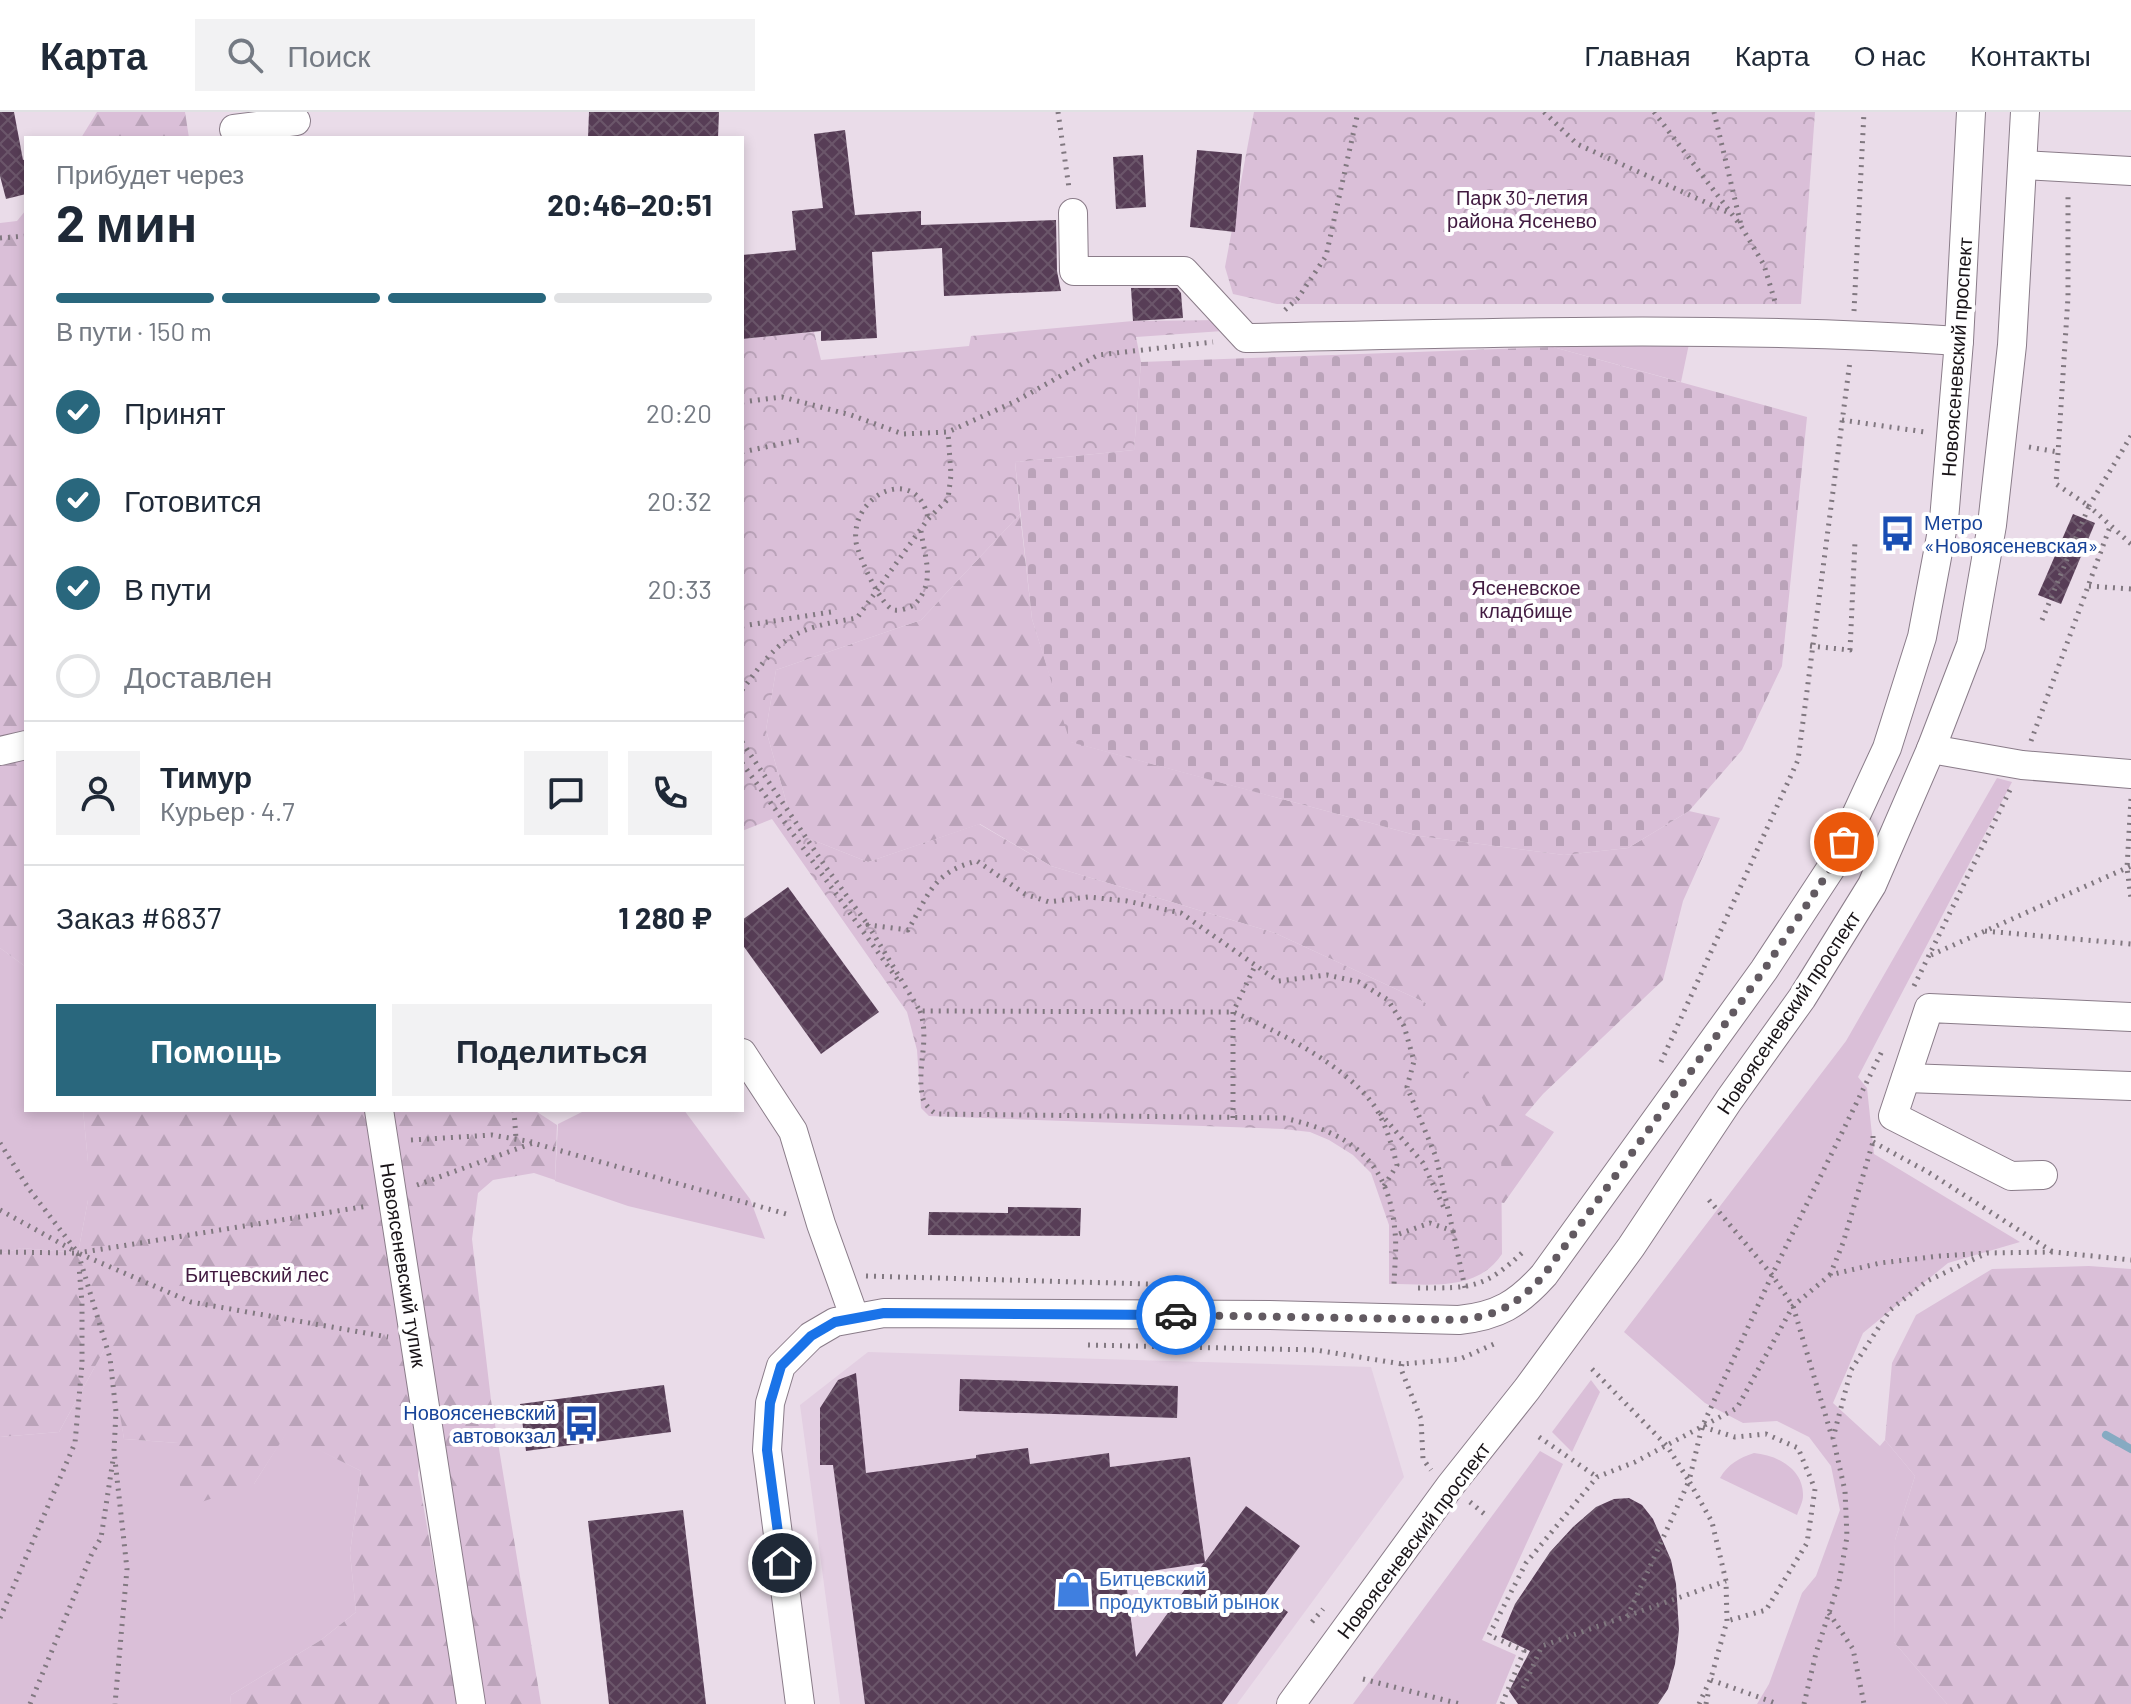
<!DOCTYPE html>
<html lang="ru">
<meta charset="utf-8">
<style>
body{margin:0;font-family:Barlow,sans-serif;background:#f2f2f3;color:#1f2937;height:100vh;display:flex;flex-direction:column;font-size:30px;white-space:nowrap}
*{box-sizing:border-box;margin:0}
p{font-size:26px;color:#747a83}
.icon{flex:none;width:44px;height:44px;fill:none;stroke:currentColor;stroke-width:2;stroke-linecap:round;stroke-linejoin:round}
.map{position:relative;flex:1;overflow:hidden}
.sheet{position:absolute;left:24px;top:24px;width:720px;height:976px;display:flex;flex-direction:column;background:#fff;border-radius:0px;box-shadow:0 4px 12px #0003}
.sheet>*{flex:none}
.pin{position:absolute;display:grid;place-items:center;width:68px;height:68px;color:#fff;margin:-34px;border:4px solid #fff;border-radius:50%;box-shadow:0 2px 8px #0007}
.courier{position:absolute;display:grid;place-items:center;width:80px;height:80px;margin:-40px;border:6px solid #1a73e8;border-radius:50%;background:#fff;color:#222;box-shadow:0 2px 10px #0007}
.headline em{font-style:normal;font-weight:700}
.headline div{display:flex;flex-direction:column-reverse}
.headline{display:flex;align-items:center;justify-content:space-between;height:136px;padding:0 32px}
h1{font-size:52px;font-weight:700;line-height:60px}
.bar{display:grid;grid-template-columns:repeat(4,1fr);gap:12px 8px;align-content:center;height:96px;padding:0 32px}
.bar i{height:10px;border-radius:6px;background:#e0e1e3}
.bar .selected{background:#29677d}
.bar p{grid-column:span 4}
.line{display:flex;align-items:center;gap:20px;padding:0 32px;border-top:2px solid #e0e1e3}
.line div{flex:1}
.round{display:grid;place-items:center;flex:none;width:84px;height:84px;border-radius:0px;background:#f2f2f3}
ol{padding:0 32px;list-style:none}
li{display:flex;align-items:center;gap:24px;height:88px}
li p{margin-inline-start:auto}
li .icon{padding:8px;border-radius:50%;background:#29677d;color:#fff;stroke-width:4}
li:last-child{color:#747a83}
li i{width:44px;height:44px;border:4px solid #e0e1e3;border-radius:50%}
.action{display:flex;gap:16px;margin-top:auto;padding:16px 32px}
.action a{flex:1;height:92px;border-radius:0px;background:#29677d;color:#fff;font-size:32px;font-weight:700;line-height:92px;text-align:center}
.action a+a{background:#f2f2f3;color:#1f2937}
header{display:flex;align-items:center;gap:48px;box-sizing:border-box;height:112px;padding:0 40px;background:#fff;border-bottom:2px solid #e0e1e3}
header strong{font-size:38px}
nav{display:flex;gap:44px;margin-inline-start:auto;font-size:28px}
.search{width:560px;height:72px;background:#f2f2f3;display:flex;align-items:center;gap:20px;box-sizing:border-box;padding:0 28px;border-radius:0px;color:#747a83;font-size:30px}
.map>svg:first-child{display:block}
.built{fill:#e3cfe2}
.green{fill:#dabfd8}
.forest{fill:url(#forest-firs)}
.cemetery{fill:url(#cemetery-stones)}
.park{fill:url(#park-crowns)}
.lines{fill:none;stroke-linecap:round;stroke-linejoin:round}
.stream{stroke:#86aac2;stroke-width:8}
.building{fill:url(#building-cross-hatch);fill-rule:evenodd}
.minor-casing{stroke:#8a7c89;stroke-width:30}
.path{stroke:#817880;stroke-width:5;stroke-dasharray:2 6;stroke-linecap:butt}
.minor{stroke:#fff;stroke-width:28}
.done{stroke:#625a61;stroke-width:8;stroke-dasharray:0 14.4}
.route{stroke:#1a73e8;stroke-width:10}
.labels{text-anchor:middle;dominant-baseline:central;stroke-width:8;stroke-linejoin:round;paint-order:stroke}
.park-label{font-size:20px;fill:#421b41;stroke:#fff}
.street-label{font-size:20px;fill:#191418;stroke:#fff}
.transit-label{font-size:20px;fill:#164399;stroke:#fff;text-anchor:start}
.shop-label{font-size:20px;fill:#366cbe;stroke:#fff;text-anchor:start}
</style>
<header>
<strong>Карта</strong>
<div class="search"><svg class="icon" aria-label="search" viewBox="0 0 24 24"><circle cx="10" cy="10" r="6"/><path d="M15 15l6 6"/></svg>Поиск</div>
<nav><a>Главная</a><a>Карта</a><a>О нас</a><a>Контакты</a></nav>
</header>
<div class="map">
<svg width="2131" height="1592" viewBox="0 0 2131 1592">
<defs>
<pattern id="forest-firs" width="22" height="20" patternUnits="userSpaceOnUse" patternTransform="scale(2)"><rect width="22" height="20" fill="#dabfd8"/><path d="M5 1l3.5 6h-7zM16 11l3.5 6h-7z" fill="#baa3b9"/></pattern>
<pattern id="cemetery-stones" width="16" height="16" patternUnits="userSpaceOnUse" patternTransform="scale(2)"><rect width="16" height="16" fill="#dabfd8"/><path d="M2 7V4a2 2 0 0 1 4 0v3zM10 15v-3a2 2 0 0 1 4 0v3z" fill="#baa3b9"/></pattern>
<pattern id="park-crowns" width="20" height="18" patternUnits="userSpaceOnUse" patternTransform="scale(2)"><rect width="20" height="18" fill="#dabfd8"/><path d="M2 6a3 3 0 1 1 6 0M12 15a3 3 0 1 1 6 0" fill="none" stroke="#baa3b9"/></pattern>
<pattern id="building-cross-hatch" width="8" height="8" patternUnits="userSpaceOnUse" patternTransform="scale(2)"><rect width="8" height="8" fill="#573d56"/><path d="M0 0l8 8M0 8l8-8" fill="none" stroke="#6b566a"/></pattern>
</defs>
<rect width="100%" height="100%" fill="#eadce9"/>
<polygon class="built" points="868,1240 1371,1255 1404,1365 1237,1592 840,1592 800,1293"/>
<g class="green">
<polygon points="1560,227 1690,227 1681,270 1553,235"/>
<polygon points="1997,666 2012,670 1858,965 1867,976 1874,1042 2020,1130 1948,1151 1863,1221 1833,1291 1880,1334 1885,1328 1915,1364 1895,1428 1894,1530 1947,1592 1757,1592 1769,1572 1802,1481 1816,1464 1840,1398 1831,1354 1809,1325 1777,1309 1743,1311 1705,1291 1624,1220 1846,929"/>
<polygon points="0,836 26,855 26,998 83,998 88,1050 88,1088 78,1141 21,1136 0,1142"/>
<polygon points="586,998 684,998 750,1087 765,1127 628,1094 555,1069 558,1012"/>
<polygon points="109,1229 124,1327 178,1331 254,1372 286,1321 361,1359 350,1441 356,1500 321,1528 231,1583 230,1592 0,1592 0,1325 59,1320"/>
<polygon points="1591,1268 1600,1280 1572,1340 1552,1320"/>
<polygon points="1540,1339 1563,1352 1482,1528 1516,1543 1496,1592 1353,1592"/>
<path d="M1754,1341C1777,1343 1804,1357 1803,1384C1803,1390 1799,1397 1797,1403L1720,1366C1728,1352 1739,1346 1754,1341Z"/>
</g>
<g class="forest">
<polygon points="97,0 185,0 189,26 81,26"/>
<polygon points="26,98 26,855 0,836 0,111 17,109"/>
<polygon points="1020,402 1032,507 1071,630 1419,724 1564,743 1628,736 1689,699 1720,706 1683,789 1663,868 1543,982 1525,1003 1554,1020 1504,1091 1476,1086 1426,891 1275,821 1051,754 980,712 868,750 795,721 766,618 776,558 921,508"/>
<polygon points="83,998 534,998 557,1013 555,1068 534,1061 493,1068 478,1081 472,1127 491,1288 541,1592 480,1592 424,1310 418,1363 458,1592 230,1592 231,1583 321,1528 356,1500 350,1441 361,1359 286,1322 254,1372 181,1397 178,1331 124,1327 108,1231 59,1320 0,1325 0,1142 21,1136 78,1141 88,1088 88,1050"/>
<polygon points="2089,1154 2131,1157 2131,1592 1947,1592 1894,1530 1895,1428 1915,1364 1885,1328 1892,1251 1916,1203 1992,1157"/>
</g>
<polygon class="cemetery" points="1553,235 1807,305 1782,554 1742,638 1689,699 1628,736 1564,743 1419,724 1070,630 1032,507 1015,350 1134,338 1141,250"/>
<g class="park">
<polygon points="1254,0 1815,0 1801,192 1277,192 1233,182 1225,155"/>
<path d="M1224,208L1223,219L1136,225L1141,250L1134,338L1015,350L1020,402L921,508L776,558L766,618L795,721L868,750L979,712L1051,754L1275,821L1426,891L1462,947L1501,1023L1502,1142C1477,1180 1430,1172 1389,1172V1113L1371,1061L1353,1043L1329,1028L1310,1020L1283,1017L929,1004L921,996L917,938L907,900L772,707L742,719V227L814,220L821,248L969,234L971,224L1133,209Z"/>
</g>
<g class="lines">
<polyline class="stream" points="2106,1323 2131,1337"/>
</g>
<g class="building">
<polygon points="0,0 14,0 23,48 26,47 26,82 6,87 0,64"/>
<polygon points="589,0 719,0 718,26 588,26"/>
<polygon points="845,18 855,103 921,99 921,113 1056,108 1057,159 1061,179 944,184 942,136 872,140 877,226 821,229 821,219 742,227 742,143 796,138 792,99 823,96 814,22"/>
<polygon points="1197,38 1242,42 1235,120 1190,115"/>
<polygon points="1143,43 1146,95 1116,97 1113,45"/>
<polygon points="1131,176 1177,176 1181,181 1183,206 1133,209"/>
<polygon points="2073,402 2095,411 2061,492 2038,483"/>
<polygon points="788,775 879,900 821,942 742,832 742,808"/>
<polygon points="1008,1095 1081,1096 1080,1124 928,1123 929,1100 1008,1101"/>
<path d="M856,1261L866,1361L976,1346V1343L1028,1336L1030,1352L1109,1341L1110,1355L1190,1345L1205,1450L1246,1394L1300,1434L1264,1483L1288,1500L1222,1592H865L833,1353H820V1296L838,1268ZM1204,1451L1136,1545L1125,1463Z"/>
<polygon points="960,1267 1178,1274 1177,1306 959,1299"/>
<polygon points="664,1273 671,1320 526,1339 520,1292"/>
<polygon points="1629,1386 1642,1393 1653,1407 1671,1448 1676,1472 1679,1518 1675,1552 1668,1577 1658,1592 1518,1592 1509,1579 1530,1539 1501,1525 1515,1492 1550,1440 1573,1415 1596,1395 1614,1387"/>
<polygon points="683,1398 706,1592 609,1592 588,1409"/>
</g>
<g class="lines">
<defs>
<g id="minor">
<polyline points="234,17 296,9"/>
<polyline points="2023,53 2131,59"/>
<path d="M1073,101L1074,159H1184L1246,226C1484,221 1721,213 1959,229"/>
<polyline points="1931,637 2022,653 2131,662"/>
<polyline points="0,639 26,633"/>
<polyline points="742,941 793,1019 821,1112 854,1204"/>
<polyline points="1906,966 2131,974"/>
<polyline points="379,998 471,1592"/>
<polyline points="2043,1063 2011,1064 1893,1004 1929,896 2131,905"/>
<path d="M800,1592L767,1338L770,1291L781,1254L811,1224L835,1210L884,1201L1270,1203L1459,1208C1498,1204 1518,1192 1544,1163L1764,858L1833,753L1887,636L1922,525L1944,408L1959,229L1971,0"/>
<polyline points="1291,1592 1450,1374 1527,1277 1631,1135 1729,988 1802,886 1872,773 1931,637 1971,533 1992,413 2012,233 2025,0"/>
</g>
</defs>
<use href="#minor" class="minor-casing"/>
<g class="path">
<polyline points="1058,0 1069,76"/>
<polyline points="1544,0 1577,32 1727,100"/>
<polyline points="1654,0 1741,114 1764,153 1776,193"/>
<polyline points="1714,0 1741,113"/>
<polyline points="0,126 26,124"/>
<polyline points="1285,198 1298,186 1326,144 1358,0"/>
<polyline points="1854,199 1864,0"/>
<polyline points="742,290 782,285 851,303 903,322 948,320 1016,289 1098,243 1213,230"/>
<polyline points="1842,308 1925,320"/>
<polyline points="2131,324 2089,394 2131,432"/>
<polyline points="2029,335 2058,340"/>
<polyline points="742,340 804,327"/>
<path d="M921,419C923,434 929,453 927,468C926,477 920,489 912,494C908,496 900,499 894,498C881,495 858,443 856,430C850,382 917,351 928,406"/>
<polyline points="2089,474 2131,477"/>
<polyline points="2042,508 2089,394 2056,372 2068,185 2068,80"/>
<polyline points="742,514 831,500"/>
<polyline points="1810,534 1850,538 1855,429"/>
<path d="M742,578C782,524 791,517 857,506L928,407L948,387L951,363L948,320"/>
<polyline points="2031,629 2111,412"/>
<polyline points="742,630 825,754 868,813"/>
<polyline points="742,651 898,868"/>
<polyline points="2131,687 2127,756 2131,786"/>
<polyline points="1985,819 2131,832"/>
<polyline points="1931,843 2131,754"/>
<polyline points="1914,874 2010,678"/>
<path d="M920,899C930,927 917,954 922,982C923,991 929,997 936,1002L1284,1006C1350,1021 1389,1048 1395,1120C1397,1138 1394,1158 1394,1176"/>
<polyline points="1661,950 1798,648 1850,249"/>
<polyline points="514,998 516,1027"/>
<polyline points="1380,1001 1423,1051 1445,1098"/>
<polyline points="1233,1006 1233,900 1255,854"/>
<polyline points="411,1028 492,1023 532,1030"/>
<polyline points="1873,1030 1928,1060 2053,1140"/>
<polyline points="0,1031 29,1077 78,1141 110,1246 116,1300 114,1339 127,1457 115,1592"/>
<polyline points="417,1073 533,1031 790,1103"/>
<path d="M1384,1074L1397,1053C1392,1034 1386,1012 1375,995C1347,954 1278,919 1233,900L920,899L868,813L908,818C929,782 933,760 977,749L1025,782L1049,790L1088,785L1127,789L1181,801L1278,869L1327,863L1359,870L1388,888L1404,914L1414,949L1407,975L1436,1045L1453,1119L1430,1111L1396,1123"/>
<polyline points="1709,1088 1772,1163 1793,1194 1832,1325"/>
<polyline points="0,1098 78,1141 368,1094"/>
<polyline points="1453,1119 1465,1176"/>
<polyline points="0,1140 78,1141 191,1190 388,1225"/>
<polyline points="1830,1163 1843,1131 1873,1030 1873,1021"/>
<polyline points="866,1164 1148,1172"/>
<path d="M1418,1176C1472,1176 1484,1177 1524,1139"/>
<polyline points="1088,1233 1316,1238 1402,1252 1460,1247 1494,1232"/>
<polyline points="1402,1252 1401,1257 1421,1307 1423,1347 1431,1358"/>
<polyline points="1592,1257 1667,1334 1689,1369 1627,1505"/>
<polyline points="1703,1315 1735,1325 1766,1322 1798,1336 1815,1377 1807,1431 1766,1498 1727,1509"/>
<polyline points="1539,1325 1597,1365"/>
<polyline points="1470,1390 1488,1405"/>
<polyline points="1829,1501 1853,1537 1864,1592"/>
<polyline points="0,1506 75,1331 82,1252 82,1191 79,1154"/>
<polyline points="1312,1510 1323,1497"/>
<polyline points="1363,1567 1460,1592"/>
<polyline points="1711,1568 1778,1592"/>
<polyline points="1523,1576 1542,1534 1726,1469"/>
<polyline points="30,1592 92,1441 101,1426 113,1348"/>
<polyline points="1502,1592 1524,1539 1489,1523 1526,1451 1597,1365 1635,1350 1737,1296 1793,1194 1830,1163 1880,1151 1940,1144 1987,1141"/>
<polyline points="1699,1592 1711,1566 1727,1509 1726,1469 1712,1410 1689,1369 1702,1315 1772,1163 1883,937"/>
<polyline points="1706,1592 1709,1577"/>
<polyline points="1804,1592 1816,1541 1839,1470 1847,1425 1845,1379 1833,1326 1851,1258 1890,1198 1927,1169 1987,1141 2053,1140 2131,1148"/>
</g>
<use href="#minor" class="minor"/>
</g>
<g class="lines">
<path class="done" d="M1176,1203L1459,1208C1498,1204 1518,1192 1544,1163L1764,858L1833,753L1844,730"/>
<polyline class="route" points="782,1451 767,1338 770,1291 781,1254 811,1224 835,1210 884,1201 1176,1203"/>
</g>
<defs>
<symbol id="bus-bare" viewBox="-9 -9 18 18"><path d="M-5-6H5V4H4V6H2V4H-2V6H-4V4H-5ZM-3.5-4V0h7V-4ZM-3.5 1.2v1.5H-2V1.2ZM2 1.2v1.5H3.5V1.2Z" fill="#1a4fb4" stroke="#fff" stroke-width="2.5" paint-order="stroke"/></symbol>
<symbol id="shop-bare" viewBox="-9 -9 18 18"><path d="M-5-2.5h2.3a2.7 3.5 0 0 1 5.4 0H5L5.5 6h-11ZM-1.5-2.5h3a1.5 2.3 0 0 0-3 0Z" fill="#3f7fe0" stroke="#fff" stroke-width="2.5" paint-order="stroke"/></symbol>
</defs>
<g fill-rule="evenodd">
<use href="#bus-bare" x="1872" y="396" width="51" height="51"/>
<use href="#bus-bare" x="556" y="1286" width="51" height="51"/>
<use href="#shop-bare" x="1048" y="1452" width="51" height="51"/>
</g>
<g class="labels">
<g class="park-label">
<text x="1522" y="85">Парк 30-летия<tspan x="1522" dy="23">района Ясенево</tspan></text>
<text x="1526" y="475">Ясеневское<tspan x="1526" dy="23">кладбище</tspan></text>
<text x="257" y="1162">Битцевский лес</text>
</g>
<g class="street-label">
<text transform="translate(1956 245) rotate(-86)">Новоясеневский проспект</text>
<text transform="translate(1788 900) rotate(-56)">Новоясеневский проспект</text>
<text transform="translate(404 1153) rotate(81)">Новоясеневский тупик</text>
<text transform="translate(1413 1428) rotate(-53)">Новоясеневский проспект</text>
</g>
<g class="transit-label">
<text x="1924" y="410">Метро<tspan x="1924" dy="23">«Новоясеневская»</tspan></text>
<text x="556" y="1300" text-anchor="end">Новоясеневский<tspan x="556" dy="23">автовокзал</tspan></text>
</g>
<g class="shop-label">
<text x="1099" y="1466">Битцевский<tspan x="1099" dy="23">продуктовый рынок</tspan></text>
</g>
</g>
</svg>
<div class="pin" style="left:1844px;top:730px;background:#ea580c"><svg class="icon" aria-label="bag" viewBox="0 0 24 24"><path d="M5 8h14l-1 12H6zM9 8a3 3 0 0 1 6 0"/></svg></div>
<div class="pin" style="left:782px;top:1451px;background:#1f2937"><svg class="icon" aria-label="home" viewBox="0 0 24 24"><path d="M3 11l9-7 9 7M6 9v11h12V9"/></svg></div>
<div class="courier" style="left:1176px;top:1203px"><svg class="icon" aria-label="car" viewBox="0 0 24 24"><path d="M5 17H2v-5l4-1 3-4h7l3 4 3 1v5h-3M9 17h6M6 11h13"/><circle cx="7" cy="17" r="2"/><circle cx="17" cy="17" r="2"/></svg></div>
<section class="sheet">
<div class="headline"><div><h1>2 мин</h1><p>Прибудет через</p></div><em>20:46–20:51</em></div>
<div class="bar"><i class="selected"></i><i class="selected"></i><i class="selected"></i><i></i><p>В пути · 150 m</p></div>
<ol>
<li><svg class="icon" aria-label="check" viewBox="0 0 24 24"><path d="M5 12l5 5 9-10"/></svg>Принят<p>20:20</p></li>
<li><svg class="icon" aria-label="check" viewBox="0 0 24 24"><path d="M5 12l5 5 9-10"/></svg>Готовится<p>20:32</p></li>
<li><svg class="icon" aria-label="check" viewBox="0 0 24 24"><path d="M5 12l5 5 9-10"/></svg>В пути<p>20:33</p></li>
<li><i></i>Доставлен</li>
</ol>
<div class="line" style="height:144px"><a class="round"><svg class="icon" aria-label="person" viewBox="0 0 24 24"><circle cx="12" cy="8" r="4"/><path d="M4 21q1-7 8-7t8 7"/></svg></a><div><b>Тимур</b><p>Курьер · 4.7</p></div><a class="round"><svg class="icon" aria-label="chat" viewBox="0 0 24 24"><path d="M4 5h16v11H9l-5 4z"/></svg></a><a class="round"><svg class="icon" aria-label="phone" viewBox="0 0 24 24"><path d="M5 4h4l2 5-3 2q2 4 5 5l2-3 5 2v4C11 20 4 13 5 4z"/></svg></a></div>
<div class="line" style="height:104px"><div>Заказ #6837</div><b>1 280 ₽</b></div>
<div class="action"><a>Помощь</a><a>Поделиться</a></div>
</section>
</div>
